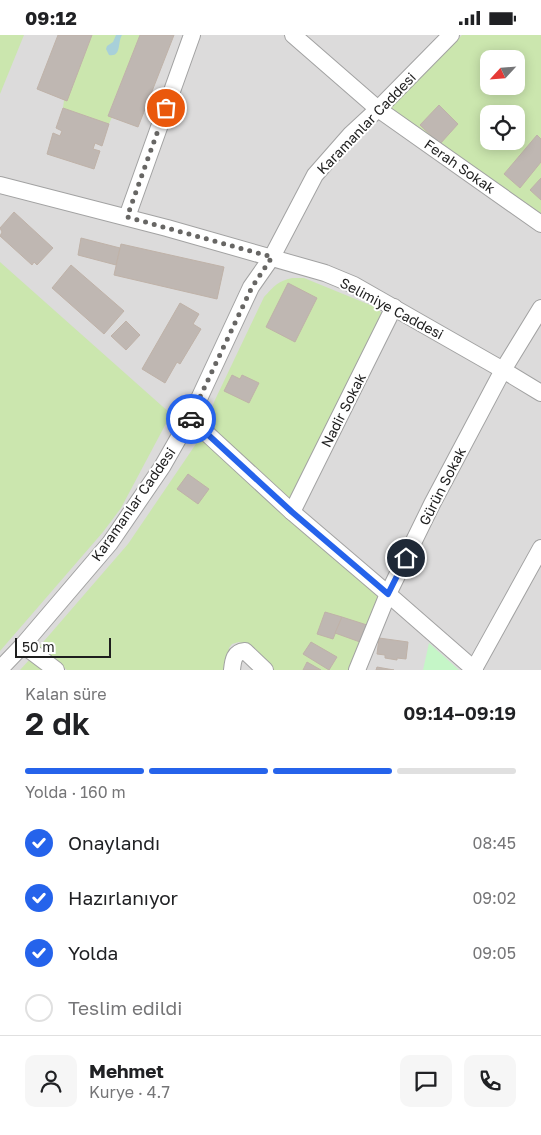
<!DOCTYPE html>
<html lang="tr">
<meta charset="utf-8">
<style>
body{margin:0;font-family:"Golos Text",sans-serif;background:#f6f6f6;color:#202124;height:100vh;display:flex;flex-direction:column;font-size:19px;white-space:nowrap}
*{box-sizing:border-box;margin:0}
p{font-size:16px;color:#757577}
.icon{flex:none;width:28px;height:28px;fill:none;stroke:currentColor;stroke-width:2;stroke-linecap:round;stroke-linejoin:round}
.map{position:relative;height:635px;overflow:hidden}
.sheet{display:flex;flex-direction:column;background:#fff;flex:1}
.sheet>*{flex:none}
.needle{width:32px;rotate:244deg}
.buttons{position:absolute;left:480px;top:15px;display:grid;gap:10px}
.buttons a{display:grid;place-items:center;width:45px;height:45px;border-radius:10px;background:#fff;box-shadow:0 2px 12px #0003;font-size:25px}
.scale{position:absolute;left:15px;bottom:12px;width:96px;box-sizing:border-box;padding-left:5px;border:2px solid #1e1e1e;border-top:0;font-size:14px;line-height:18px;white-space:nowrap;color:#1e1e1e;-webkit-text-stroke:4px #fff;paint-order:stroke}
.pin{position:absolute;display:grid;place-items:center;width:42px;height:42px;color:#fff;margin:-21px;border:2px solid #fff;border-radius:50%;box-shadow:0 1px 5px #0007}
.courier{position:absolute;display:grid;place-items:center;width:50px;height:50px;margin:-25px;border:4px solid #2563eb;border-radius:50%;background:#fff;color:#222;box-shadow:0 1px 6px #0007}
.head em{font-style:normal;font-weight:600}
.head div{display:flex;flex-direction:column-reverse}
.head{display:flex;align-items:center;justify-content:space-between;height:85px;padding:0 25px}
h1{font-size:32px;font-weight:600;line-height:38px}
.bar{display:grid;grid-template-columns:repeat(4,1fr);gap:8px 5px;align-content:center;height:60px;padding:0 25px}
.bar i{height:6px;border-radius:4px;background:#e0e0e0}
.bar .selected{background:#2563eb}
.bar p{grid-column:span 4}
.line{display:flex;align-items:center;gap:12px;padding:0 25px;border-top:1px solid #e0e0e0}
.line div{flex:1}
.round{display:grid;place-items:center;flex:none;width:52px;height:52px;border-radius:10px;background:#f6f6f6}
ol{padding:0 25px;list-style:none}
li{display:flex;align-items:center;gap:15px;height:55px}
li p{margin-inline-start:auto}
li .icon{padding:5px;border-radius:50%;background:#2563eb;color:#fff;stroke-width:4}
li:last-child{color:#757577}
li i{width:28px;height:28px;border:2px solid #e0e0e0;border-radius:50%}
.status{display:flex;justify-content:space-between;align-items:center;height:35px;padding:0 25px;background:#fff;direction:ltr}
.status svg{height:14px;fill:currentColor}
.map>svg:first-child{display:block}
.residential{fill:#dcdbdb;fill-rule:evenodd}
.grass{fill:#cbe6ae;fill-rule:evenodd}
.park{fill:#c5f6c7}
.water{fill:#a8d0d9}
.building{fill:#bfb7b2;stroke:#bfb2a8}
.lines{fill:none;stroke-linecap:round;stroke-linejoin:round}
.minor-casing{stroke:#a2a2a2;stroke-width:18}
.minor{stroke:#fff;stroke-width:16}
.done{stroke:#676664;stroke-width:5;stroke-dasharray:0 9}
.route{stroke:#2563eb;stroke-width:6}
.labels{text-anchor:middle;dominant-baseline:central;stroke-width:4;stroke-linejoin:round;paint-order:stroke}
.street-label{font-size:14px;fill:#1e1e1e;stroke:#fff}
</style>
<div class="status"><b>09:12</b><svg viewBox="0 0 49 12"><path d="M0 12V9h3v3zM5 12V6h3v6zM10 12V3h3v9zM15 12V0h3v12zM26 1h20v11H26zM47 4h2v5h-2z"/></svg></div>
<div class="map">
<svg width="541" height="635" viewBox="0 0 541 635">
<rect width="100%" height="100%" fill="#efebe5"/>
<path class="residential" d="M0,0H541V635H0ZM489,24H516V51H489ZM489,79H516V106H489Z"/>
<g class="grass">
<polygon points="0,0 24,0 0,59"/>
<polygon points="92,0 140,0 108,80 112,82 109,89 63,73 64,65 67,65"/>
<path d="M462,0H541V182L387,74ZM489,24H516V51H489ZM489,79H516V106H489Z"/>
<polygon points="0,227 171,379 121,473 103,497 0,616"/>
<path d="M292,243H304L375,272L380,276L383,280L293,462L286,463L206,391L214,367L264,262C274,251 278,246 292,243Z"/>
<polygon points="200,403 378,562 348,635 271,635 247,610 239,607 232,609 229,613 227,635 67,635 38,613 128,509"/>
<polygon points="30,624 45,635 20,635"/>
</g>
<polygon class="park" points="429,608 459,635 423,635"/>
<path class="water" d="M116,0H122C117,8 122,22 109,20L106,14L107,11L113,7Z"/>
<g class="building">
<polygon points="58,0 92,0 67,66 37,54"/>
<polygon points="140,0 174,0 138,92 108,81"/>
<polygon points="439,70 458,89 440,109 420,90"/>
<polygon points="63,73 109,89 102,111 95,108 93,114 100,116 94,134 47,119 53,98 60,101 62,96 56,93"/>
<polygon points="537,100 541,104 541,127 520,153 504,139"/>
<polygon points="541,143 541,165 530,155"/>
<polygon points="14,177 53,213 37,230 34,227 32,230 0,201 2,197 0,193"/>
<polygon points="81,203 120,213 116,230 78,220"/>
<polygon points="121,209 224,232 217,264 114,240"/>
<polygon points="71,230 124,276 104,299 52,253"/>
<polygon points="288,248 317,263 295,307 266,292"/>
<polygon points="180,268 199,279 193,289 201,294 180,329 177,327 165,348 142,334"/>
<polygon points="126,286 140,300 126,315 111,301"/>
<polygon points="232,340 240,344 242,340 259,348 249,368 224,356"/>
<polygon points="188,439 209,454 198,469 177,454"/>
<polygon points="325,577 342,582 333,604 317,599"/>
<polygon points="342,582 367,590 360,607 335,598"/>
<polygon points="379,603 408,607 406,624 397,623 397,625 385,623 385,620 377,619"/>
<polygon points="311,607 337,622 329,635 303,619"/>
<polygon points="307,627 321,635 303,635"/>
<polygon points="377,632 394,635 376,635"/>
</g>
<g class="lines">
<defs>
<g id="minor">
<polyline points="293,0 378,74 541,189"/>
<polyline points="0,150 167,193 325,238 354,250 503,335 541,358"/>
<polyline points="127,182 192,0"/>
<polyline points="190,383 292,477 388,559 475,635"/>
<polyline points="292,477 394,272"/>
<polyline points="23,610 56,635"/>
<polyline points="0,634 23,610 110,508 162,432 190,383 251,252 272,222 315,140 351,99 378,74 451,0"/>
<polyline points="474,634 541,513"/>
<path d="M232,635C233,625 234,617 245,616L265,635"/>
<polyline points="357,635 388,559 432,469 503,335 541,273"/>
</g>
</defs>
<use href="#minor" class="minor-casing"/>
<use href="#minor" class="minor"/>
</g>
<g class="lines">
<polyline class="done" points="166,73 127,182 272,222 252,252 190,383 191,384"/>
<polyline class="route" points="191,384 292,477 388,559 406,523"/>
</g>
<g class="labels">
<g class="street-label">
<text transform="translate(366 88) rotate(-46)">Karamanlar Caddesi</text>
<text transform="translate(460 131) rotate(35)">Ferah Sokak</text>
<text transform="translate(392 273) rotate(28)">Selimiye Caddesi</text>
<text transform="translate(343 375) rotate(-63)">Nadir Sokak</text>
<text transform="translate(442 451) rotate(-63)">Gürün Sokak</text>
<text transform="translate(133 469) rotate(-55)">Karamanlar Caddesi</text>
</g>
</g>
</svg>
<div class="buttons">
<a><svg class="needle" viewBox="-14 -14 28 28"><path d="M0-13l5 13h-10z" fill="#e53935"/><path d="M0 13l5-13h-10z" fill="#757577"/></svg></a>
<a><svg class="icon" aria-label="locate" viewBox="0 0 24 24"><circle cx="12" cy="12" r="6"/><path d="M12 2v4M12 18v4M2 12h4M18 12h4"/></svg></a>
</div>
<div class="scale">50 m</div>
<div class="pin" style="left:166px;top:73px;background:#ea580c"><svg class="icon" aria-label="bag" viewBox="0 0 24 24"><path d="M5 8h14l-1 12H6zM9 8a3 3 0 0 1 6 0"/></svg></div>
<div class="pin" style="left:406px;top:523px;background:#1f2937"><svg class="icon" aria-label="home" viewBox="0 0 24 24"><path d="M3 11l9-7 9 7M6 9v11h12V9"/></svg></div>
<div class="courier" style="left:191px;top:384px"><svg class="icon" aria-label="car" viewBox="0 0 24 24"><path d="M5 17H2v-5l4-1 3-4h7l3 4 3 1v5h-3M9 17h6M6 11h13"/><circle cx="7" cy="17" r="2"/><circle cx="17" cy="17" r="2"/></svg></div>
</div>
<section class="sheet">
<div class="head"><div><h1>2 dk</h1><p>Kalan süre</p></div><em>09:14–09:19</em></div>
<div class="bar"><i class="selected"></i><i class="selected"></i><i class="selected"></i><i></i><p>Yolda · 160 m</p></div>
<ol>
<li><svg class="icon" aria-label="check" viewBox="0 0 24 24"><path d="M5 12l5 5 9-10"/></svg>Onaylandı<p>08:45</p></li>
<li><svg class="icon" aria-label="check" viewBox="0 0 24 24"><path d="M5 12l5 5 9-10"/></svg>Hazırlanıyor<p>09:02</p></li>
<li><svg class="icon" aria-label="check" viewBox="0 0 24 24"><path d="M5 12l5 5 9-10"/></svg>Yolda<p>09:05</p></li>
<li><i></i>Teslim edildi</li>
</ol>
<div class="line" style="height:90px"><a class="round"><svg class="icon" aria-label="person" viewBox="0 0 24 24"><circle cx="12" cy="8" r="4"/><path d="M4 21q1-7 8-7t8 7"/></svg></a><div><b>Mehmet</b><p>Kurye · 4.7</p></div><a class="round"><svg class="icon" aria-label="chat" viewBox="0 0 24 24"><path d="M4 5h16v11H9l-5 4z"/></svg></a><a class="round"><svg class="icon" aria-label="phone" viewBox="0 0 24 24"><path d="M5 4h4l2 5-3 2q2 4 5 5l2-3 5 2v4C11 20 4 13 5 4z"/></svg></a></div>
</section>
